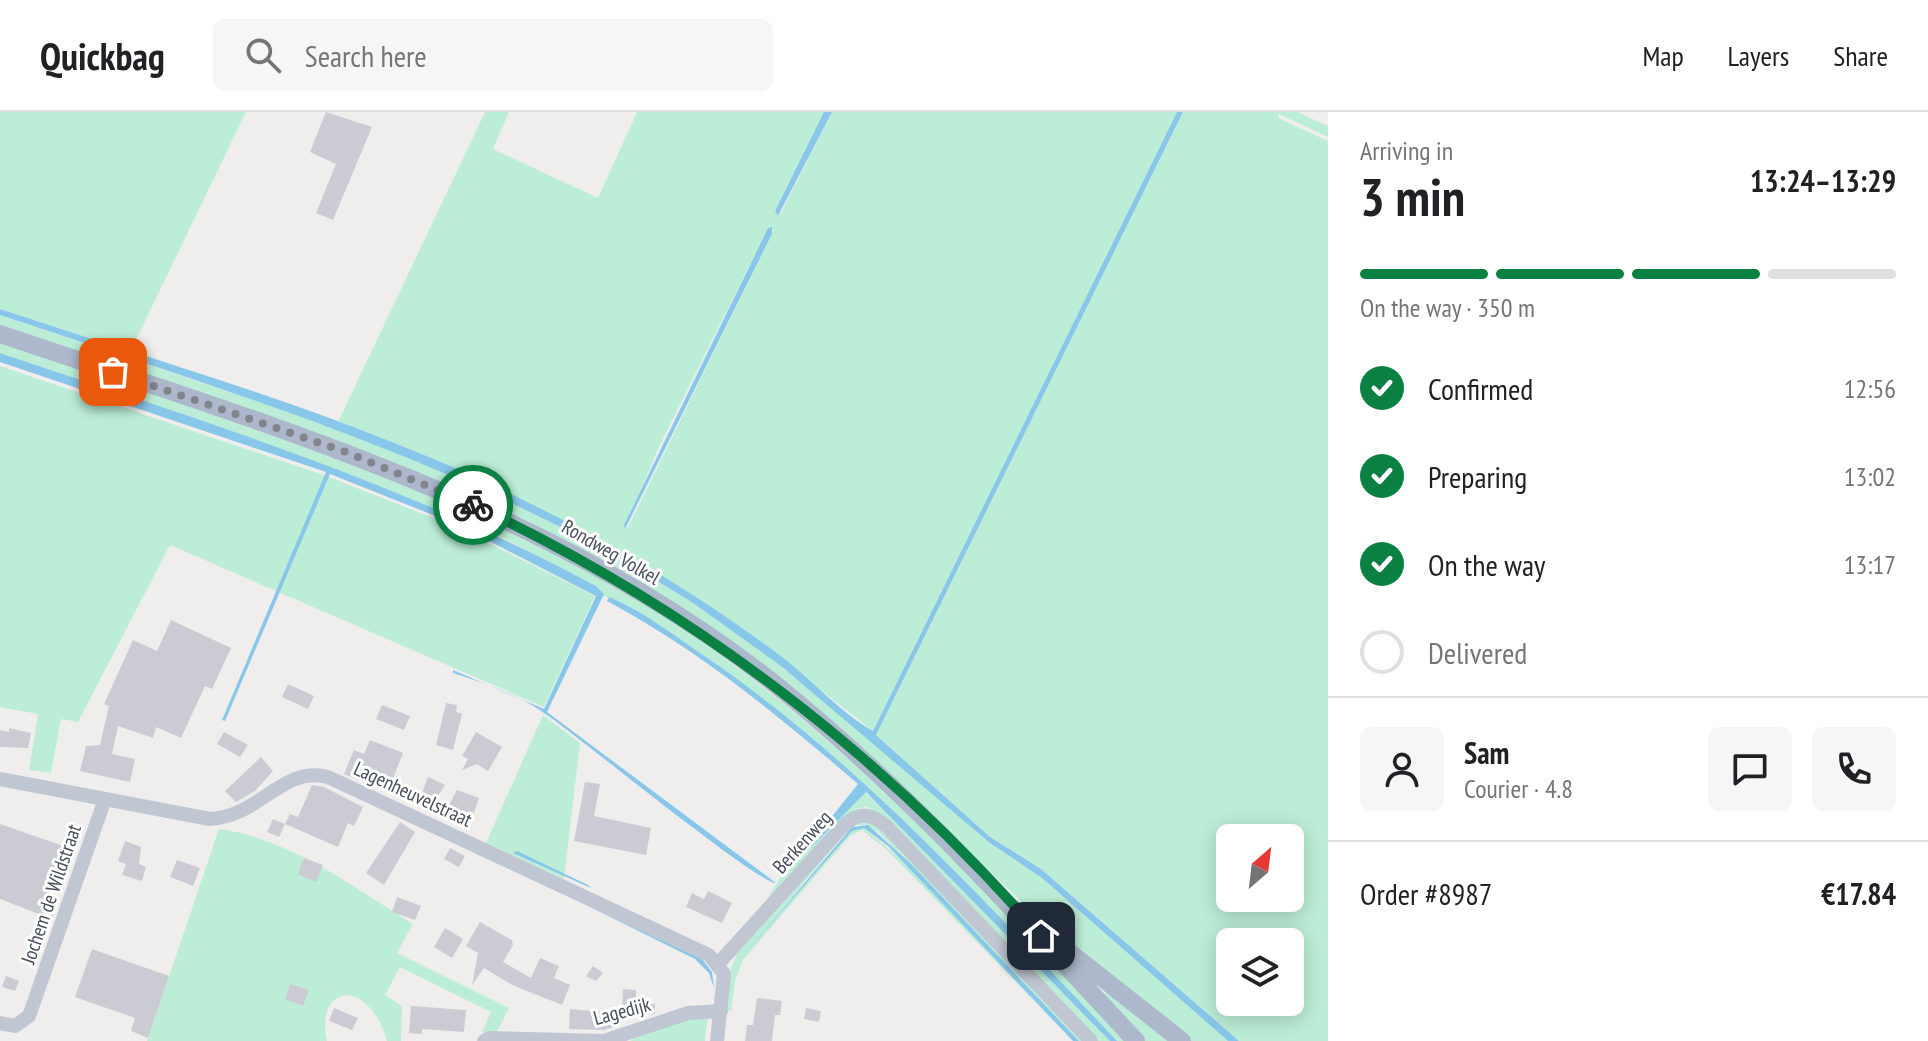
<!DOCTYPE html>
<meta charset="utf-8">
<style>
body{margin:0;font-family:"PT Sans Narrow",sans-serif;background:#f6f6f6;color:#202124;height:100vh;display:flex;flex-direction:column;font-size:30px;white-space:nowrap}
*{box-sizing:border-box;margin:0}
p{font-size:26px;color:#757577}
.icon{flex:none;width:44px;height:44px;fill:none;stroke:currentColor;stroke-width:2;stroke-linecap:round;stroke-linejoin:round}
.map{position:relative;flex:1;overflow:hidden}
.details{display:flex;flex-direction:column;background:#fff;width:600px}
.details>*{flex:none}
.needle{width:52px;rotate:28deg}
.controls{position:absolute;left:1216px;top:712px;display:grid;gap:16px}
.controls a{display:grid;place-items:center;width:88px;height:88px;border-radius:12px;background:#fff;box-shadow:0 4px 20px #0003;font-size:40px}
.pin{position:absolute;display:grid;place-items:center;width:68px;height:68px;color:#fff;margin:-34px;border-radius:16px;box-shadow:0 4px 12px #0006}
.courier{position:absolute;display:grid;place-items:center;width:80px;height:80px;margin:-40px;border:6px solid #0b8043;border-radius:50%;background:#fff;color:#222;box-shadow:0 2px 10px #0007}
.overview em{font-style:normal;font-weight:700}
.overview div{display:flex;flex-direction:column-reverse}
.overview{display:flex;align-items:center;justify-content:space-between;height:136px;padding:0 32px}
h1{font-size:52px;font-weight:700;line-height:60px}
.bar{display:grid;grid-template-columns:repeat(4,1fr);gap:12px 8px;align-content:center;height:96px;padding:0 32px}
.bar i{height:10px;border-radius:6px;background:#e0e0e0}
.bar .on{background:#0b8043}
.bar p{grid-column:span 4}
.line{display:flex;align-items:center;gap:20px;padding:0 32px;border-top:2px solid #e0e0e0}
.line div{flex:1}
.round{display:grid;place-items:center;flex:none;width:84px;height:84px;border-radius:12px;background:#f6f6f6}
ol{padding:0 32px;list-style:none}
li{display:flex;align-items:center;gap:24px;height:88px}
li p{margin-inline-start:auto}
li .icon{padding:8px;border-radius:50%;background:#0b8043;color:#fff;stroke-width:4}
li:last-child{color:#757577}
li i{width:44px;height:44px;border:4px solid #e0e0e0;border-radius:50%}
header{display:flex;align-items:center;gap:48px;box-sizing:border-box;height:112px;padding:0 40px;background:#fff;border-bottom:2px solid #e0e0e0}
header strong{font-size:38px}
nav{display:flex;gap:44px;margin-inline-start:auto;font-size:28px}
.search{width:560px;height:72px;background:#f6f6f6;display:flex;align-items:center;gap:20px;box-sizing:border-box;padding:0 28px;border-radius:12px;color:#757577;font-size:30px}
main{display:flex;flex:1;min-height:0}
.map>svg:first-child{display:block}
.green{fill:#bceed7;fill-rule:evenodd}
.water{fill:#89c7ea}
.building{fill:#cacbd3}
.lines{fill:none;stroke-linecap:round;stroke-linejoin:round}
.minor{stroke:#c1c7d2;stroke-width:14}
.major{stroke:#adb8cc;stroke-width:18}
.done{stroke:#82858d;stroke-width:8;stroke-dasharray:0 14.4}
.route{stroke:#0b8043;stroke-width:10}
.labels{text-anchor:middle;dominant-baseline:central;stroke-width:6;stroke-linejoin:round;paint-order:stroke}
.street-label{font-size:20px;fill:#464d5a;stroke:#fff}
</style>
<header>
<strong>Quickbag</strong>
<div class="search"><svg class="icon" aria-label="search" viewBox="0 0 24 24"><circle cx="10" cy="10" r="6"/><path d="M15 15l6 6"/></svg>Search here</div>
<nav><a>Map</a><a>Layers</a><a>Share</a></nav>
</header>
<main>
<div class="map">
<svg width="1328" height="929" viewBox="0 0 1328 929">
<rect width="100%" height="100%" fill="#f0eeed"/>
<g class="green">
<path d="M0,0H246L131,238L338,310L485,0H509L493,37L598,86L637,0H824L775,99L780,103L832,0H1177L873,619L741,516L615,437L641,460L693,491L781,554L861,618L990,731L1042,766L1228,929H1190L1031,799L848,622L812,593L603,450L516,403L379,344L0,214V203L283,298L427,352L604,434C597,422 572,413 558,406C384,313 185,258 0,197ZM768,116L773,118L772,122L628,415L624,417L659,335Z"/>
<path d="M1183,0H1297L1328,14V25L1279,2L1278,6L1328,29V929H1239L1041,757L990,725L876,623ZM1230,726H1290V786H1230ZM1230,830H1290V890H1230Z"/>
<path d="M0,231C237,311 484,380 692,523C858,637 991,785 1130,929H1117C983,791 856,647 696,538C671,522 630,490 603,484L596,474L499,424L112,279L0,241Z"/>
<polygon points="0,254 321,362 454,414 595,484 544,595 170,433 78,610 61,607 51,661 29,658 38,602 0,595"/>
<polygon points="543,603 580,631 564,767 486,731"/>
<polygon points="863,679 906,718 1110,929 1095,929 878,701 867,695 855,697 843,709 773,789 764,785 768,786 787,755"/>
<polygon points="873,707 1087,929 1079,929 878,720 865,713 856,713 842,725 741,846 852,719 864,716 905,751 1073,929 886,737 862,718 850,724 743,848 735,868 731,899 725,898 731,855 739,838 848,712"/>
<path d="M219,717C290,726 353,775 413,812L397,841L509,896L496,922L482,920L491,900L400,855L385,883L402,894L401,929H387C369,865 314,872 327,929H147Z"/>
<polygon points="1109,878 1172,929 1144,929 1102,885"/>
<polygon points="708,903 705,929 630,929 658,915"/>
</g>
<g class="water">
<polygon points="824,0 832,0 778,104 775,99"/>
<path d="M1177,0H1183L876,623L990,725L1041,757L1239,929H1228L1042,766L990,731L781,554L693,491L613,442L615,436C673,469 729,505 782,545C812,568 841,601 873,619Z"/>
<polygon points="772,115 772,122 625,417 624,413 768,116"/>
<path d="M0,197C185,258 379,312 553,403C568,411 596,421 604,434L599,435C409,333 203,271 0,203Z"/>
<path d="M0,241C203,309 407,372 596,474L604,482L547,600L776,771C757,771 579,625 547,603C520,583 484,571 453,561V558L544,597L596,484L458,413L330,362L225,609L222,608L326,360L0,250Z"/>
<path d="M609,485C643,499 675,524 706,545C862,652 988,793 1117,929H1110L866,680L789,758L858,672C780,605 699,538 607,489Z"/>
<polygon points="868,713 911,752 1079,929 1073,929 888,734 864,716 852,719 741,846 852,715"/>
<polygon points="517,739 588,773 591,776 513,741"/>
<polygon points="580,790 702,847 712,860 714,876 709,861 695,847"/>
</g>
<g class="building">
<polygon points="326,0 372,15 333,108 316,101 336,52 310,40"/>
<polygon points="171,508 231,536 212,577 205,574 181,626 156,615 153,626 118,614 112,642 135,647 130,670 80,659 86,634 100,633 109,594 104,592 133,528 157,539"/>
<polygon points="288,572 314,584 308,597 282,585"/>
<polygon points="446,591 457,593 456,600 462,602 453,638 436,633"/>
<polygon points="382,593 410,604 404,618 376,607"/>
<polygon points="9,616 31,621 28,636 0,635 0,618 9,620"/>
<polygon points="224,620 248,633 240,645 217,632"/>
<polygon points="476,620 502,635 488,659 477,652 462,658 468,647 462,644"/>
<polygon points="370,628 403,641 390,674 361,663 359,668 344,662 354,638 364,642"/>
<polygon points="261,645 273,659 255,679 236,690 225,679"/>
<polygon points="428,665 445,673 432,694 419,689"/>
<polygon points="585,670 600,672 594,704 651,716 646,743 574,729"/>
<polygon points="312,673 324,675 363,695 354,714 348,711 338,735 285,712 290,702 298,705"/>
<polygon points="457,678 479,686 472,706 447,697"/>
<polygon points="273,707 285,712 279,725 267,720"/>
<polygon points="400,710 415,720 384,773 366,761"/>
<polygon points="0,712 66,735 46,793 55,798 52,807 0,787"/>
<polygon points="125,729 141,735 139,752 146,755 142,769 122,763 126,752 118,749"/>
<polygon points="450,736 465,744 459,755 444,747"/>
<polygon points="304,746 323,753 316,770 298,762"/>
<polygon points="177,748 200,756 193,774 170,765"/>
<polygon points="708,779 732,791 722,811 686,795 692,781 704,787"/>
<polygon points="397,785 421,794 415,808 392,800"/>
<polygon points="480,810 512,828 513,833 503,850 531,866 540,846 559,854 554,866 570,873 562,893 512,873 484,856 472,873 478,841 466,834"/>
<polygon points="445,816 463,827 452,846 434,835"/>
<polygon points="92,837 169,864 148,926 131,919 135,906 75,885"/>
<polygon points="593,854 603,861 596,869 586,864"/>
<polygon points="6,864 19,869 15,879 2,875"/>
<polygon points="290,872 309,878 303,894 285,887"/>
<polygon points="623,877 636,878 636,891 655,892 655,902 622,901"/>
<polygon points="757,886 782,889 780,903 775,903 772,929 745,929 747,913 753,913"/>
<polygon points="411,894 466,898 464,920 422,917 422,922 409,921"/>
<polygon points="334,896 358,906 352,918 329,909"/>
<polygon points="806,896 821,899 819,910 804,907"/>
<polygon points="570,897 615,901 614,915 604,918 569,917"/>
</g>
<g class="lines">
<g class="minor">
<path d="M0,667L210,707C259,705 283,653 328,665L709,843L724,862L717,929"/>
<path d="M718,852L842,715C858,699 871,700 888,716L1091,929"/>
<polyline points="0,911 15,914 29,904 105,687"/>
<polyline points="484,929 489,926 604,929 688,901 721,899"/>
</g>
<g class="major">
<path d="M0,222C269,313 550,393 776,573C909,680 1020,805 1136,929"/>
<polyline points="1059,832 1182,929"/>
</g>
</g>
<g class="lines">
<polyline class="done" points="113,260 346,340 473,393"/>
<path class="route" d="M473,393C691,495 883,642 1041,824"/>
</g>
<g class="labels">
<g class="street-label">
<text transform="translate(611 440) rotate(30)">Rondweg Volkel</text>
<text transform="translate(413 682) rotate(25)">Lagenheuvelstraat</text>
<text transform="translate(802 730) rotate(-48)">Berkenweg</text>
<text transform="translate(51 782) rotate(-71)">Jochem de Wildstraat</text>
<text transform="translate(622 899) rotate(-15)">Lagedijk</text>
</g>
</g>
</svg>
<div class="controls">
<a><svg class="needle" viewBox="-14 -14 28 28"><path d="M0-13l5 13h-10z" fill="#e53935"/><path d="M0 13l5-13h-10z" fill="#757577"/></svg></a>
<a><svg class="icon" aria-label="layers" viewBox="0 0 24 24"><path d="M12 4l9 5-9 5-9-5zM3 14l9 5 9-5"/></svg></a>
</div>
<div class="pin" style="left:113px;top:260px;background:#ea580c"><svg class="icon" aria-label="bag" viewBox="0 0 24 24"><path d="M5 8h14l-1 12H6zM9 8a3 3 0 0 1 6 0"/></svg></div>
<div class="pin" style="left:1041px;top:824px;background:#1f2937"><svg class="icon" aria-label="home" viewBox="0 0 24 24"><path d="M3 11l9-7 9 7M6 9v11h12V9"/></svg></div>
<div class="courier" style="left:473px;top:393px"><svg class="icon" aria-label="bike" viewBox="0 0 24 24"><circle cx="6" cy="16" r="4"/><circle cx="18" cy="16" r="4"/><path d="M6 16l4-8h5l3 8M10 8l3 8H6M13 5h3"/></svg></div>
</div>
<section class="details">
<div class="overview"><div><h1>3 min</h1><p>Arriving in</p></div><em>13:24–13:29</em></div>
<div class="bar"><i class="on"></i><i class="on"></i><i class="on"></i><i></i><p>On the way · 350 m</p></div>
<ol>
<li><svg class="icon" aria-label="check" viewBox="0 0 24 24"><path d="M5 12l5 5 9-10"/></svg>Confirmed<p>12:56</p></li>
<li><svg class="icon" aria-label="check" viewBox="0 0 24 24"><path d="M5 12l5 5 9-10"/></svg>Preparing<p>13:02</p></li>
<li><svg class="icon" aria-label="check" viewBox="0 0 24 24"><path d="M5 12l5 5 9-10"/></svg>On the way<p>13:17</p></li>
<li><i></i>Delivered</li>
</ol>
<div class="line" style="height:144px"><a class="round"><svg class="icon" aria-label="person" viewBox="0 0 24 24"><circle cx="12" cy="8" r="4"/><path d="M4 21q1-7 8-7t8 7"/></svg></a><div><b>Sam</b><p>Courier · 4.8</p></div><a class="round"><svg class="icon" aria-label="chat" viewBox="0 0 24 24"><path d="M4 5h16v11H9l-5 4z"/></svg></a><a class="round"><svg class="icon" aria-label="phone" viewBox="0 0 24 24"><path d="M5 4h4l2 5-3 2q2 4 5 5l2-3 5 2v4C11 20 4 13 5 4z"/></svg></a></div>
<div class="line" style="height:104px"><div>Order #8987</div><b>€17.84</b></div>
</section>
</main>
